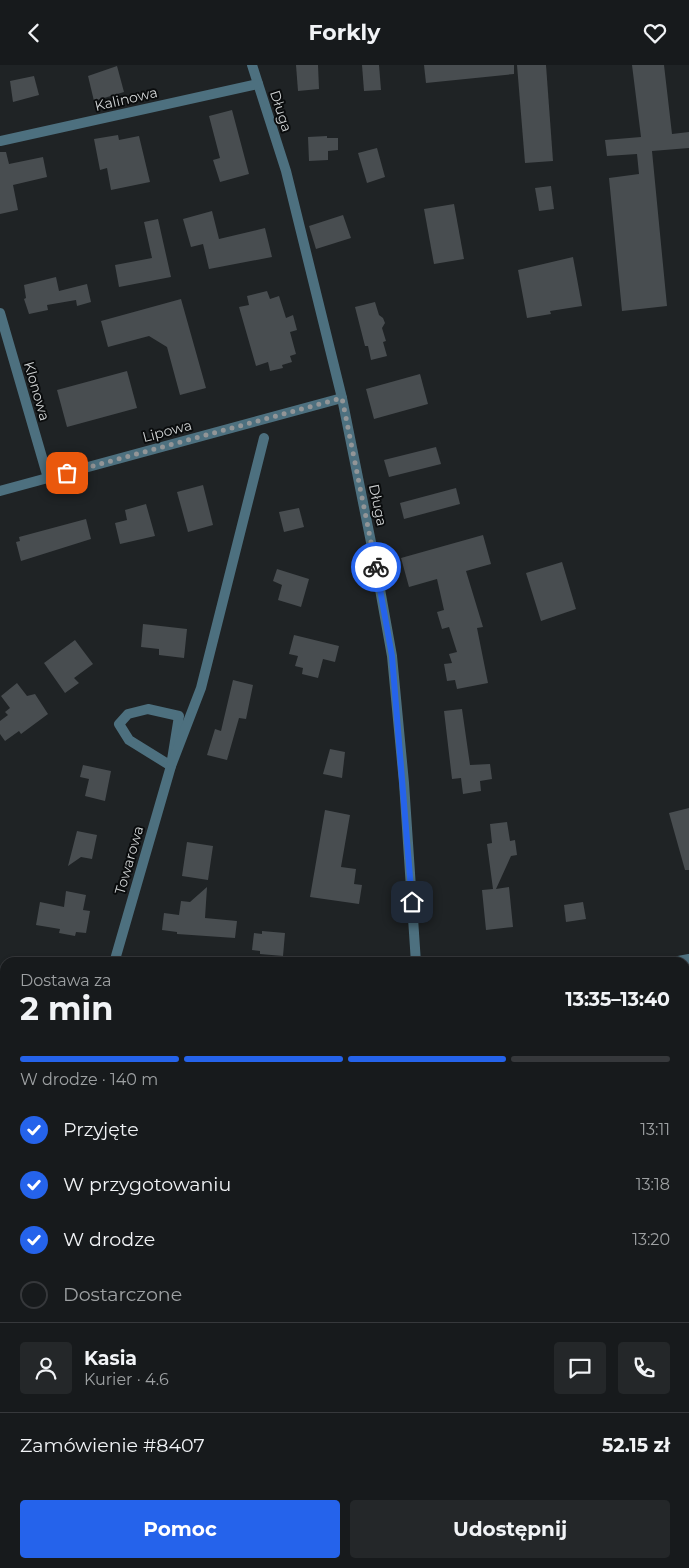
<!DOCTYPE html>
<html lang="pl">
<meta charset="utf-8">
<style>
body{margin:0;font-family:Montserrat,sans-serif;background:#242729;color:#f1f3f6;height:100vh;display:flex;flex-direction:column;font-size:19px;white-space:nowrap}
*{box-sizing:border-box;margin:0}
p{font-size:16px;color:#9ea1a3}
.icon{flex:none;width:28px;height:28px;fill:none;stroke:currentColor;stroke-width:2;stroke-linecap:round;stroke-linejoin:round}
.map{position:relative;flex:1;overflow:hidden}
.side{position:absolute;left:0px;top:892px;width:690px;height:611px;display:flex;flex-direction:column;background:#171a1c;border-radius:15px 15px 0 0;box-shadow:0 1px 4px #0004,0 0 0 1px #36383b}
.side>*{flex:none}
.pin{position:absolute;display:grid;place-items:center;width:42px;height:42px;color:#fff;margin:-21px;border-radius:10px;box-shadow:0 2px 8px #0006}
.courier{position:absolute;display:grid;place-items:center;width:50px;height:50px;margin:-25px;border:4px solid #2563eb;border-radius:50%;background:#fff;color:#222;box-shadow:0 1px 6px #0007}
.overview em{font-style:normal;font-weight:700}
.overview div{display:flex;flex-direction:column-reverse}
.overview{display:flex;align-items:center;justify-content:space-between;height:85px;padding:0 20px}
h1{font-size:32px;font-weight:700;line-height:38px}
.bar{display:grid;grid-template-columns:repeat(4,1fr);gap:8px 5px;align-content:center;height:60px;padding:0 20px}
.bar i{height:6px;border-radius:4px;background:#36383b}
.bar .on{background:#2563eb}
.bar p{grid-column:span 4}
.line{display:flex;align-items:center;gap:12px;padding:0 20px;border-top:1px solid #36383b}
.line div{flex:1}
.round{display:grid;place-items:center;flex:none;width:52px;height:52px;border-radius:5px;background:#242729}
ol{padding:0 20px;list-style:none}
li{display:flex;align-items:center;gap:15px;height:55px}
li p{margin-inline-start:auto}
li .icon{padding:5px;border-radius:50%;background:#2563eb;color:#fff;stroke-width:4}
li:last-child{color:#9ea1a3}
li i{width:28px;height:28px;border:2px solid #36383b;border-radius:50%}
.cta{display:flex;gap:10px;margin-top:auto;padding:10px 20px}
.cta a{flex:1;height:58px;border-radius:5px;background:#2563eb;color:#fff;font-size:20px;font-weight:700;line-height:58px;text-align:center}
.cta a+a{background:#242729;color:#f1f3f6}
header{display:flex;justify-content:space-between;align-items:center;height:65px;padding:0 20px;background:#171a1c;font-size:22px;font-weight:700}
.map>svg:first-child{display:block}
.green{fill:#613905}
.building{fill:#484d50}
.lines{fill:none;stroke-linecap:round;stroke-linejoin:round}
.minor{stroke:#4d707f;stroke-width:10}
.done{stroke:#929597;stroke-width:5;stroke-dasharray:0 9}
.route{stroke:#2563eb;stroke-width:6}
.labels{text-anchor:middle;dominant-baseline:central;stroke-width:4;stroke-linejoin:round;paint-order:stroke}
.street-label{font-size:14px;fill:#d0d3d4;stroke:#0a0c0d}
</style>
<header><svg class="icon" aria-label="back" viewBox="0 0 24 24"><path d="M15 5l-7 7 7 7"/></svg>Forkly<svg class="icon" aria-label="heart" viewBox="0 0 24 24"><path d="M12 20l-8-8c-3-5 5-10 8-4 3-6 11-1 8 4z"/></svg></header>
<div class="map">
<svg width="689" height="1503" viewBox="0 0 689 1503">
<rect width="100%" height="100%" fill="#1f2325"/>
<g class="green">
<polygon points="5,1487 5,1499 85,1499 51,1503 0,1503 0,1488"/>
<rect x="445" y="1499" width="23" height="4"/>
</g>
<g class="building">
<polygon points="296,0 318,0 319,24 298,26"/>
<polygon points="362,0 379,0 381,25 364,26"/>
<polygon points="424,0 514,0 514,9 426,18"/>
<polygon points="517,0 546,0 553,96 525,98"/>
<polygon points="632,0 664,0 672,69 689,67 689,83 652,86 667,241 622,246 609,113 639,109 637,89 607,91 605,75 641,72"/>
<polygon points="117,1 124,27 94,36 88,11"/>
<polygon points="34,11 39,30 13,37 10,16"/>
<polygon points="232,45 249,109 220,117 213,95 220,93 209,51"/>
<polygon points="118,70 119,75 139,71 150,117 111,125 107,103 100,105 94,74"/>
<polygon points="327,71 327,73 338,73 338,85 328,86 328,95 309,96 308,72"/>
<polygon points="377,83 385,112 367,118 358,88"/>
<polygon points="0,87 6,87 9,99 43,92 47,112 13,120 18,145 0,149"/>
<polygon points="551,121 554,144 539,146 535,123"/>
<polygon points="454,139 464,194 434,199 424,144"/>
<polygon points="212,146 219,174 265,163 272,192 209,204 203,179 191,182 183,154"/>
<polygon points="343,150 351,173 316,184 309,161"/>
<polygon points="158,154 171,212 119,222 115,200 152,193 144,157"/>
<polygon points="573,192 582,241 550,246 551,249 527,253 518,205"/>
<polygon points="56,212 59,226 87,219 91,237 77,241 76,235 47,240 48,245 29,249 24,234 26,233 24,220"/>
<polygon points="267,226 270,234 279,231 286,253 293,250 297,265 290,267 296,289 290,291 292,297 282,300 283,303 270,306 268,297 256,301 239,242 249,240 247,231"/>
<polygon points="181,234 206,323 180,330 167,282 149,271 108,282 101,256"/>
<polygon points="375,237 379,250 383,253 385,258 382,263 386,276 383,277 387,291 371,295 368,281 365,281 355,242"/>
<polygon points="127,306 137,343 67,362 57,325"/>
<polygon points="420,309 428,339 374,354 366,324"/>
<polygon points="436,382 441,399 389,412 384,395"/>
<polygon points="203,420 213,460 188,467 177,427"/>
<polygon points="456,423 460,439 404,454 400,438"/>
<polygon points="146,439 155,471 120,479 115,458 127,455 125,445"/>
<polygon points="299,443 304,462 284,467 279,447"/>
<polygon points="86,454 91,474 21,496 16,477 20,476 19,472"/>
<polygon points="483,470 491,499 466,506 483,562 477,563 488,618 457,624 455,615 447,616 444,599 452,598 449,589 457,587 449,562 442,564 437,547 444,545 437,514 409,522 401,493"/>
<polygon points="562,497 576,544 541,556 526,508"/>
<polygon points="277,504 309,514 301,542 278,535 282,520 273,516"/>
<polygon points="143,559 187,564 184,593 159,590 159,584 141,582"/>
<polygon points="294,570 339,581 335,597 323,594 318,613 302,609 303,603 295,601 298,591 289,589"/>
<polygon points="75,575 93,599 74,613 79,618 65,628 44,598"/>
<polygon points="233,615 253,620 246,654 239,653 227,695 207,690 215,664 221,666"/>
<polygon points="17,618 27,631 35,629 48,649 21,669 19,666 5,676 0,669 0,656 8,650 5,647 10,643 1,631"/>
<polygon points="462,644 470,700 490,699 492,714 480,716 481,726 463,729 461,713 452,714 444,646"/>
<polygon points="330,684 345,687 342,713 323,709"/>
<polygon points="83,700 111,706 105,736 85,731 89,714 80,712"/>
<polygon points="689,743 689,805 685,805 669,748"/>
<polygon points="325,745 350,750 341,802 356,804 354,819 362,820 359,839 310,832"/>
<polygon points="507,757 510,776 515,775 517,790 511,791 496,824 509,822 513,862 486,865 482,825 493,824 487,779 492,778 490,759"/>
<polygon points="77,766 97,770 92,794 81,792 68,801"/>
<polygon points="187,777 213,781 208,815 182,811"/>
<polygon points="207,822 205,853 237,856 235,873 177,869 177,867 162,865 164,848 179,850 181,836 190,837"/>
<polygon points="66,826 86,830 83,845 90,846 86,868 76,867 75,871 59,868 60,864 36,860 40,837 64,842"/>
<polygon points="583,837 586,854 566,857 564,840"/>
<polygon points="262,866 285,868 283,891 260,889 260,886 252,885 254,868 262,869"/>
</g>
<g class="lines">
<g class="minor">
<polyline points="252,0 286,106 342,333 376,502 392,591 404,718 416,898"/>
<polyline points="0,76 258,19"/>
<polyline points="0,248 48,413"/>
<polyline points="0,426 342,333"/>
<polygon points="148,644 179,651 171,701 129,675 119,659 128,649"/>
<polyline points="114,898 171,701 201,623 264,373"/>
<polyline points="668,898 689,894"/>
<polyline points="0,915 5,915"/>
</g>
</g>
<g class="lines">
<polyline class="done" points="67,408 342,333 376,502"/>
<polyline class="route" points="376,502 392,591 412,837"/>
</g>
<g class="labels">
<g class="street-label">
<text transform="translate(126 34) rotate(-13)">Kalinowa</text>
<text transform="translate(281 46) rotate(72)">Długa</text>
<text transform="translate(37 326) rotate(74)">Klonowa</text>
<text transform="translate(167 366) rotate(-15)">Lipowa</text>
<text transform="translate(378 440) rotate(78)">Długa</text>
<text transform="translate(129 795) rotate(-74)">Towarowa</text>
</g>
</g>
</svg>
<div class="pin" style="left:67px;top:408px;background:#ea580c"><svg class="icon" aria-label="bag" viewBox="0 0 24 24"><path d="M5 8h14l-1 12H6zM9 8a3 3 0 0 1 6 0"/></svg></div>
<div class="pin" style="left:412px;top:837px;background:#1f2937"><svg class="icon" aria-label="home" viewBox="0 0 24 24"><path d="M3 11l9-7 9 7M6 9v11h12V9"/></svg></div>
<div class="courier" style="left:376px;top:502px"><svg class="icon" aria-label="bike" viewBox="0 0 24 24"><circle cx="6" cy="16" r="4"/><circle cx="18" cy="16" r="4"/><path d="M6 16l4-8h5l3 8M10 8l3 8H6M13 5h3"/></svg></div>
<section class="side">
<div class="overview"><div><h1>2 min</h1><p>Dostawa za</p></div><em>13:35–13:40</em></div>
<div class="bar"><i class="on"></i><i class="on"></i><i class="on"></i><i></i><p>W drodze · 140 m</p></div>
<ol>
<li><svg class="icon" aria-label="check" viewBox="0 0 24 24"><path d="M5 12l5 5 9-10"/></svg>Przyjęte<p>13:11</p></li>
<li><svg class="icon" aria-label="check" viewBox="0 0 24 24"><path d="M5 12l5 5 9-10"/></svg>W przygotowaniu<p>13:18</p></li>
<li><svg class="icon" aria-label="check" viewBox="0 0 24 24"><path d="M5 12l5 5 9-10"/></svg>W drodze<p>13:20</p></li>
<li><i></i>Dostarczone</li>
</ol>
<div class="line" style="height:90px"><a class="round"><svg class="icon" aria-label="person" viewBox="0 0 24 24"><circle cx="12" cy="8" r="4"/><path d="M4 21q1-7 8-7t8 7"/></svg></a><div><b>Kasia</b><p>Kurier · 4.6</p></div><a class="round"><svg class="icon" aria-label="chat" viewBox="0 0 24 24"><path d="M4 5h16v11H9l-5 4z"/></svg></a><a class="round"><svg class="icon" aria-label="phone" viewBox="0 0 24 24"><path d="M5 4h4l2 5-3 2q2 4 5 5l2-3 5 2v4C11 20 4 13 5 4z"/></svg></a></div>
<div class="line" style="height:65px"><div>Zamówienie #8407</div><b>52.15 zł</b></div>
<div class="cta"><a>Pomoc</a><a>Udostępnij</a></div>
</section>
</div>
